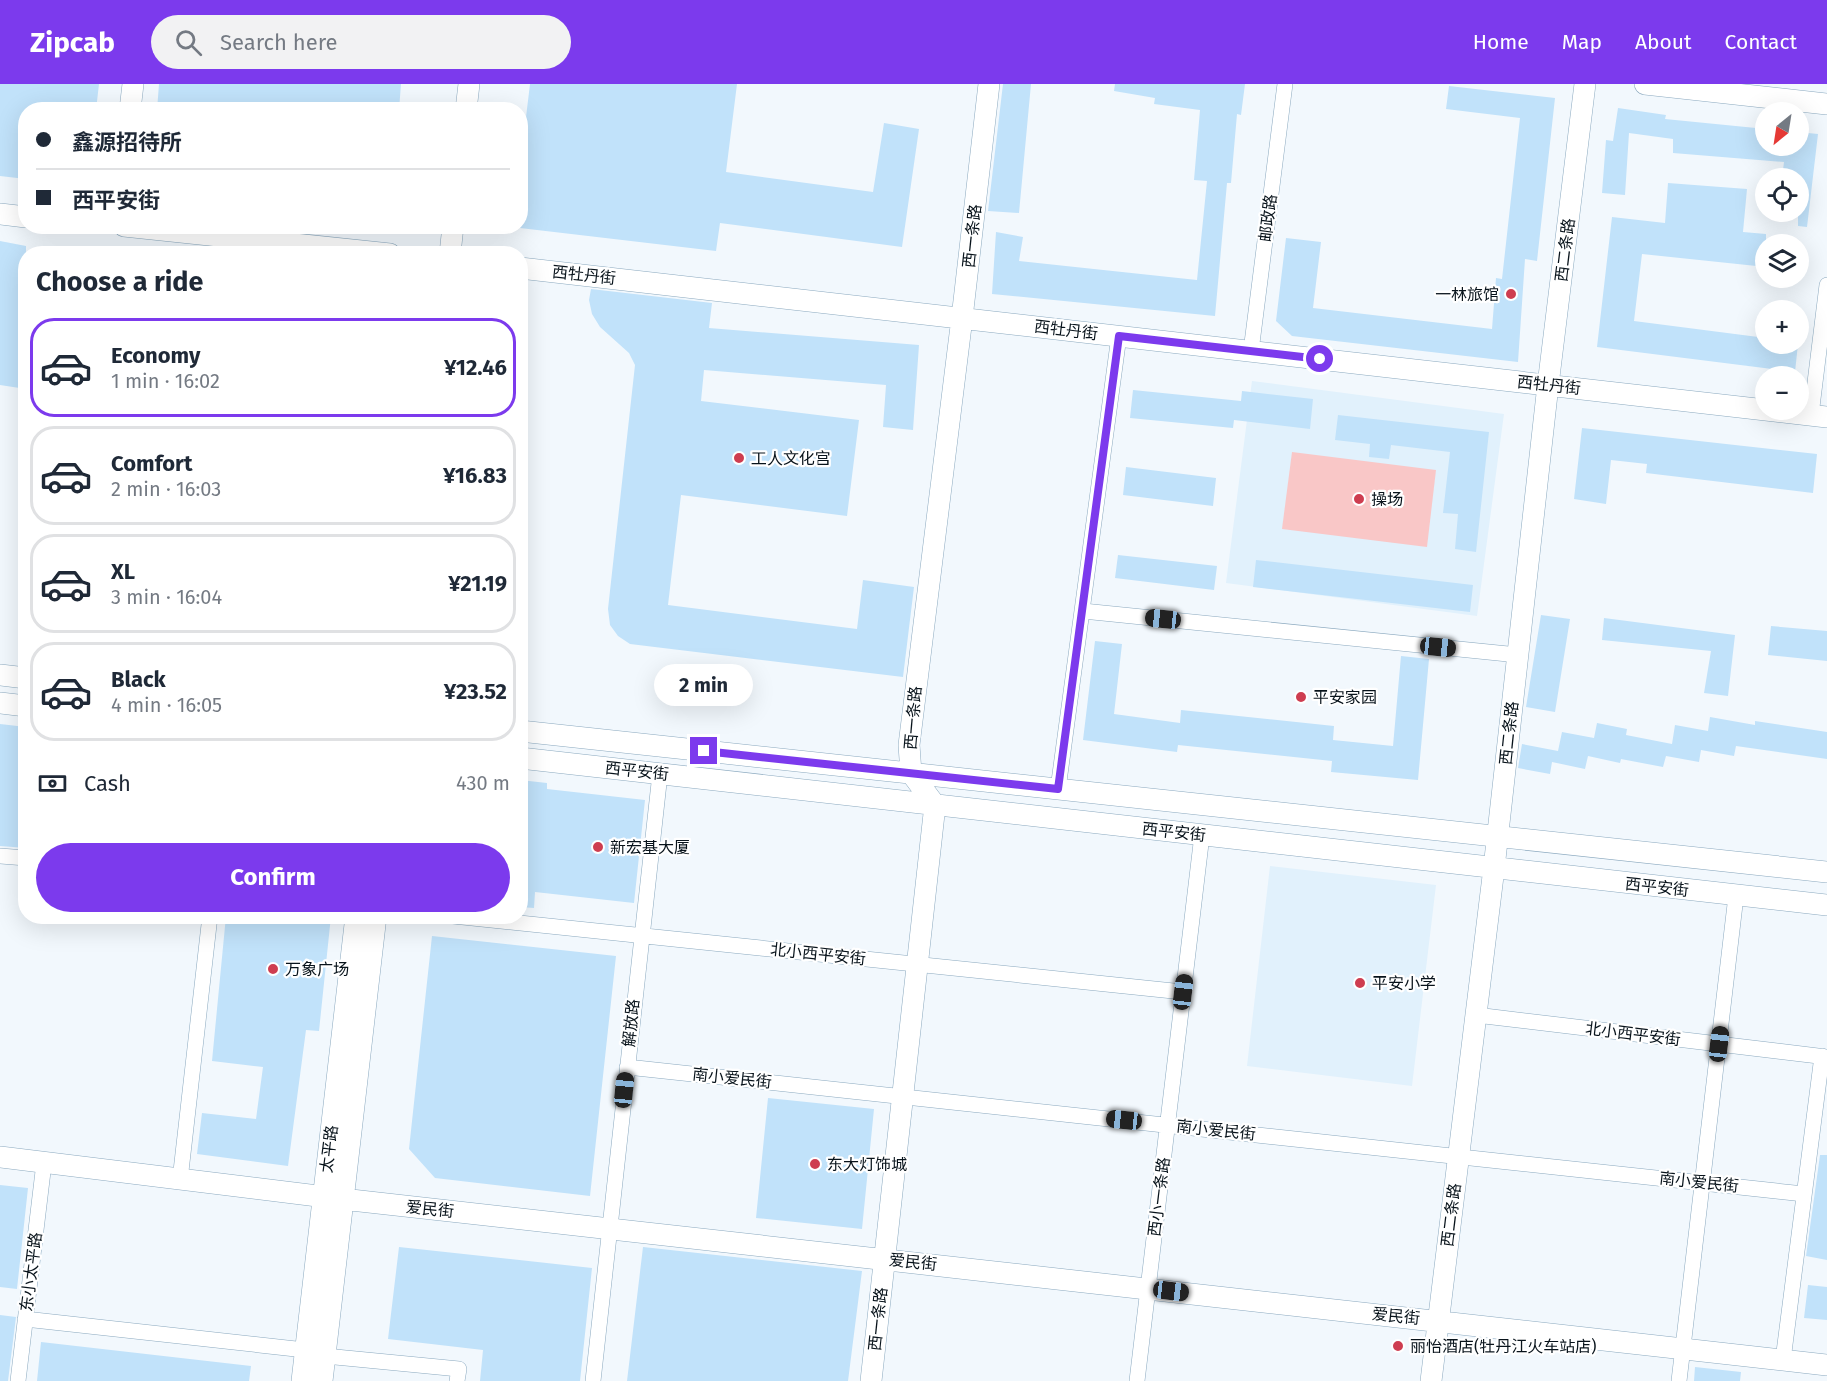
<!DOCTYPE html>
<html lang="en">
<head>
<meta charset="utf-8">
<style>
	body { margin:0; font-family:"Fira Sans","Noto Sans SC",sans-serif; background:#f2f2f3; color:#1f2937; height:100vh; display:flex; flex-direction:column; font-size:22px; white-space:nowrap }
	* { box-sizing:border-box; margin:0 }
	p { font-size:20px; color:#747a83 }
	.icon { flex:none; width:33px; height:33px; fill:none; stroke:currentColor; stroke-width:2; stroke-linecap:round; stroke-linejoin:round }
	.map { position:relative; flex:1; overflow:hidden }
	.drawer { position:absolute; left:18px; top:162px; width:510px; height:678px; display:flex; flex-direction:column; background:#fff; border-radius:24px; box-shadow:0 6px 24px #0002 }
	.drawer>* { flex:none }
	.hud { position:absolute; left:18px; top:18px; width:510px; height:132px; border-radius:24px; box-shadow:0 6px 24px #0002; display:grid; align-content:center; height:132px; padding:0 18px; background:#fff }
	.needle { width:39px; rotate:210deg }
	.tools { position:absolute; left:1755px; top:18px; display:grid; gap:12px }
	.tools a { display:grid; place-items:center; width:54px; height:54px; border-radius:50%; background:#fff; box-shadow:0 6px 24px #0002; font-size:30px }
	.end { position:absolute; width:27px; height:27px; margin:-14px; border:8px solid #7c3aed; background:#fff; box-shadow:0 0 0 3px #fff }
	.from { border-radius:50% }
	.bubble { position:absolute; height:42px; border-radius:21px; background:#fff; box-shadow:0 6px 24px #0002; font-size:20px; font-weight:700; line-height:42px; text-align:center }
	.car { position:absolute; width:18px; height:36px; margin:-18px -9px; border-radius:8px; box-shadow:0 0 4px 2px #0007; background:linear-gradient(#222 24%,#8ab4d8 0 40%,#222 0 76%,#8ab4d8 0 86%,#222 0) }
	.hud b { display:flex; align-items:center; gap:21px; height:57px; font-size:22px }
	.hud b+b { border-top:2px solid #e0e1e3 }
	.hud i { width:15px; height:15px; background:#1f2937 }
	ul { padding:0; list-style:none }
	li { display:flex; align-items:center; gap:18px; height:99px; margin:0 12px 9px; padding:0 6px; border:3px solid #e0e1e3; border-radius:24px }
	li div { flex:1 }
	li b { display:block; font-size:22px }
	li em { font-style:normal; font-weight:700 }
	li.current { border-color:#7c3aed }
	li>.icon { width:54px; height:54px; stroke-width:1.5 }
	h2 { padding:0 18px; font-size:27px; line-height:72px }
	.pay { display:flex; align-items:center; gap:15px; height:66px; padding:0 18px; font-size:22px }
	.pay p { margin-inline-start:auto }
	.primary-button { display:flex; gap:12px; margin-top:auto; padding:12px 18px }
	.primary-button a { flex:1; height:69px; border-radius:36px; background:#7c3aed; color:#fff; font-size:24px; font-weight:700; line-height:69px; text-align:center }
	header { display:flex; align-items:center; gap:36px; box-sizing:border-box; height:84px; padding:0 30px; background:#7c3aed; color:#fff }
	header strong { font-size:28px }
	nav { display:flex; gap:33px; margin-inline-start:auto; font-size:21px }
	.search { width:420px; height:54px; background:#f2f2f3; display:flex; align-items:center; gap:15px; box-sizing:border-box; padding:0 21px; border-radius:33px; color:#747a83; font-size:22px }
	.map>svg:first-child { display:block }
	.built { fill:#e1f1fc }
	.green { fill:#f9c7c7 }
	.building { fill:#c1e2fa }
	.lines { fill:none; stroke-linecap:round; stroke-linejoin:round }
	.street-casing { stroke:#8ba9bf; stroke-width:16 }
	.secondary-casing { stroke:#8ba9bf; stroke-width:22 }
	.street { stroke:#fff; stroke-width:15 }
	.secondary { stroke:#fff; stroke-width:21 }
	.route { stroke:#7c3aed; stroke-width:8 }
	.poi-dot { fill:#ce3d50; stroke:#fff; stroke-width:2 }
	.labels { text-anchor:middle; dominant-baseline:central; stroke-width:4.5; stroke-linejoin:round; paint-order:stroke }
	.street-label { font-size:16px; fill:#08131b; stroke:#fff }
	.poi-label { font-size:16px; fill:#08131b; stroke:#fff; text-anchor:start }
</style>
</head>
<body>
<header>
<strong>Zipcab</strong>
<div class="search"><svg class="icon" aria-label="search" viewBox="0 0 24 24"><circle cx="10" cy="10" r="6"/><path d="M15 15l6 6"/></svg>Search here</div>
<nav><a>Home</a><a>Map</a><a>About</a><a>Contact</a></nav>
</header>
<div class="map">
<svg width="1827" height="1297" viewBox="0 0 1827 1297">
	<rect width="100%" height="100%" fill="#f2f8fd"/>
	<path class="built" d="M1252 297 1504 330 1477 532 1226 499Z
		M1270 782 1436 801 1412 1002 1247 982Z"/>
	<path class="green" d="M1292 368 1436 386 1427 463 1282 445Z"/>
	<path class="building" d="M0 0H99L96 26H26V95L0 92Z
		M159 0H401L399 26H157Z
		M530 0H737L726 88 873 108 884 39 919 45 902 163 720 139 716 167 520 144V83Z
		M1003 0H1031L1019 129 988 127Z
		M1115 0H1245L1241 31 1237 30 1231 99H1227L1215 232 992 210 996 148 1023 153 1019 177 1197 196 1207 97 1194 96 1200 26 1154 20 1155 14 1114 7Z
		M1449 2 1555 14 1537 177 1525 175 1518 278 1292 252 1276 237 1286 154 1321 158 1313 224 1492 245 1496 194 1502 195 1520 34 1446 25Z
		M1618 24 1666 31 1665 35 1766 45V62H1798V48L1818 50 1807 143 1798 142V94H1782L1784 78 1673 69V55L1629 49 1625 111 1602 109 1606 56 1613 57Z
		M1668 99 1747 105 1743 148 1766 150V183L1642 170 1634 237 1766 254V260H1798L1795 288 1597 263 1612 133 1665 139Z
		M0 157 26 162V305L0 301Z
		M591 205 712 219 709 244 919 261 913 346 883 343 886 301 704 286 701 317 859 336 847 432 681 411 668 521 857 545 863 496 914 503 903 593 630 560 618 552 610 541 608 525 635 281 629 269 600 243 592 230 589 216Z
		M1133 306 1241 317 1242 307 1313 315 1310 345 1234 336 1233 344 1130 334Z
		M1338 331 1489 348 1476 468 1455 465 1458 430 1443 429 1450 368 1391 361 1389 375 1369 373 1370 360 1335 356Z
		M1582 344 1817 370 1813 409 1646 389 1647 380 1611 376 1606 420 1574 415Z
		M1126 383 1216 394 1213 422 1123 411Z
		M1118 471 1217 482 1214 506 1115 494Z
		M1256 476 1473 501 1470 528 1253 503Z
		M1541 531 1570 535 1555 628 1526 623Z
		M1604 534 1735 551 1728 612 1704 609 1711 567 1602 556Z
		M1771 542 1827 547V577L1768 571Z
		M1095 557 1122 560 1114 630 1180 639 1181 626 1334 642 1333 656 1393 662 1401 572 1429 575 1418 696 1331 688 1332 677 1178 661 1177 668 1083 656Z
		M1710 633 1755 641V637L1827 648V675L1736 662 1734 672 1701 666 1699 678 1666 672 1663 683 1621 675 1620 679 1588 672 1585 685 1552 678 1550 690 1518 684 1522 660 1558 667 1562 648 1594 654 1597 639 1627 645 1626 651 1672 660 1675 641 1708 647Z
		M0 640 26 643V764L0 762Z
		M520 696 547 699V705L645 716 634 819 535 808 534 824 520 823Z
		M226 832H331L319 947 306 946 288 1082 197 1070 202 1029 256 1035 263 983 212 977Z
		M432 852 616 872 590 1112 435 1094 409 1065Z
		M768 1014 874 1025 862 1145 756 1134Z
		M1820 1071H1827V1176L1806 1172Z
		M0 1101 28 1104 17 1205 0 1203Z
		M399 1163 592 1184 580 1297H480L483 1266 388 1255Z
		M643 1163 862 1187 848 1297H627Z
		M1808 1201 1827 1203V1236L1804 1234Z
		M0 1231 16 1233 8 1297H0Z
		M41 1258 251 1282 249 1297H37Z
		M1695 1283 1741 1288 1740 1297H1694Z"/>
	<g class="lines">
		<g class="street-casing">
			<path id="street" d="M1251 267 1285 0
				M1811 331 1827 201
				M1083 527 1518 571
				M1058 705 1119 252
				M0 772 26 774
				M453 832 1183 908
				M1476 931 1827 973
				M627 983 1804 1110
				M180 1096 210 832
				M25 1235 305 1266
				M325 1272 459 1285 457 1297
				M1783 1276 1822 972
				M18 1297 44 1079
				M593 1297 660 690
				M1137 1297 1202 751
				M1679 1297 1736 812"/>
		</g>
		<g class="secondary-casing">
			<path id="secondary" d="M1645 0 1827 20
				M130 26 133 0
				M466 26 469 0
				M0 130 26 133
				M124 142 390 170
				M450 170 453 142
				M520 184 1827 333
				M0 591 26 594
				M0 619 26 622
				M520 647 1827 788
				M520 674 1827 821
				M0 1073 342 1115 1827 1281
				M302 1297 356 832
				M322 1297 376 832
				M871 1297 935 721 911 689 909 661 962 234 989 0
				M1431 1297 1494 784 1548 301 1585 0"/>
		</g>
		<use href="#street" class="street"/>
		<use href="#secondary" class="secondary"/>
	</g>
	<g class="lines">
		<path class="route" d="M704 667 1058 705 1119 252 1320 275"/>
	</g>
	<g class="poi-dot">
		<circle cx="1511" cy="210" r="6"/>
		<circle cx="739" cy="374" r="6"/>
		<circle cx="1359" cy="415" r="6"/>
		<circle cx="1301" cy="613" r="6"/>
		<circle cx="598" cy="763" r="6"/>
		<circle cx="273" cy="885" r="6"/>
		<circle cx="1360" cy="899" r="6"/>
		<circle cx="815" cy="1080" r="6"/>
		<circle cx="1398" cy="1262" r="6"/>
	</g>
	<g class="labels">
		<g class="street-label">
			<text transform="translate(1268 134) rotate(-83)">邮政路</text>
			<text transform="translate(972 152) rotate(-84)">西一条路</text>
			<text transform="translate(1565 166) rotate(-83)">西二条路</text>
			<text transform="translate(584 191) rotate(6)">西牡丹街</text>
			<text transform="translate(1066 246) rotate(7)">西牡丹街</text>
			<text transform="translate(1549 301) rotate(6)">西牡丹街</text>
			<text transform="translate(913 634) rotate(-85)">西一条路</text>
			<text transform="translate(1509 649) rotate(-84)">西二条路</text>
			<text transform="translate(637 687) rotate(6)">西平安街</text>
			<text transform="translate(1174 748) rotate(6)">西平安街</text>
			<text transform="translate(1657 803) rotate(6)">西平安街</text>
			<text transform="translate(818 870) rotate(6)">北小西平安街</text>
			<text transform="translate(631 939) rotate(-84)">解放路</text>
			<text transform="translate(1633 950) rotate(7)">北小西平安街</text>
			<text transform="translate(732 994) rotate(6)">南小爱民街</text>
			<text transform="translate(1216 1046) rotate(6)">南小爱民街</text>
			<text transform="translate(329 1065) rotate(-83)">太平路</text>
			<text transform="translate(1699 1098) rotate(6)">南小爱民街</text>
			<text transform="translate(1159 1113) rotate(-83)">西小一条路</text>
			<text transform="translate(430 1125) rotate(6)">爱民街</text>
			<text transform="translate(1451 1131) rotate(-83)">西二条路</text>
			<text transform="translate(913 1178) rotate(6)">爱民街</text>
			<text transform="translate(31 1188) rotate(-83)">东小太平路</text>
			<text transform="translate(1396 1232) rotate(6)">爱民街</text>
			<text transform="translate(878 1235) rotate(-84)">西一条路</text>
		</g>
		<g class="poi-label">
			<text x="1499" y="210" text-anchor="end">一林旅馆</text>
			<text x="751" y="374">工人文化宫</text>
			<text x="1371" y="415">操场</text>
			<text x="1313" y="613">平安家园</text>
			<text x="610" y="763">新宏基大厦</text>
			<text x="285" y="885">万象广场</text>
			<text x="1372" y="899">平安小学</text>
			<text x="827" y="1080">东大灯饰城</text>
			<text x="1410" y="1262">丽怡酒店(牡丹江火车站店)</text>
		</g>
	</g>
</svg>
<div class="tools">
<a><svg class="needle" viewBox="-14 -14 28 28"><path d="M0-13l5 13h-10z" fill="#e53935"/><path d="M0 13l5-13h-10z" fill="#747a83"/></svg></a>
<a><svg class="icon" aria-label="locate" viewBox="0 0 24 24"><circle cx="12" cy="12" r="6"/><path d="M12 2v4M12 18v4M2 12h4M18 12h4"/></svg></a>
<a><svg class="icon" aria-label="layers" viewBox="0 0 24 24"><path d="M12 4l9 5-9 5-9-5zM3 14l9 5 9-5"/></svg></a>
<a>+</a>
<a>−</a>
</div>
<i class="end from" style="left:1320px;top:275px"></i>
<i class="end" style="left:704px;top:667px"></i>
<div class="bubble" style="left:654px;top:580px;width:99px">2 min</div>
<i class="car" style="left:1163px;top:535px;rotate:276deg"></i>
<i class="car" style="left:1438px;top:563px;rotate:96deg"></i>
<i class="car" style="left:1183px;top:908px;rotate:7deg"></i>
<i class="car" style="left:1719px;top:960px;rotate:7deg"></i>
<i class="car" style="left:624px;top:1006px;rotate:6deg"></i>
<i class="car" style="left:1124px;top:1036px;rotate:276deg"></i>
<i class="car" style="left:1171px;top:1207px;rotate:97deg"></i>
<div class="hud">
<b><i class="from"></i>鑫源招待所</b>
<b><i></i>西平安街</b>
</div>
<section class="drawer">
<h2>Choose a ride</h2>
<ul>
<li class="current"><svg class="icon" aria-label="car" viewBox="0 0 24 24"><path d="M5 17H2v-5l4-1 3-4h7l3 4 3 1v5h-3M9 17h6M6 11h13"/><circle cx="7" cy="17" r="2"/><circle cx="17" cy="17" r="2"/></svg><div><b>Economy</b><p>1 min · 16:02</p></div><em>¥12.46</em></li>
<li><svg class="icon" aria-label="car" viewBox="0 0 24 24"><path d="M5 17H2v-5l4-1 3-4h7l3 4 3 1v5h-3M9 17h6M6 11h13"/><circle cx="7" cy="17" r="2"/><circle cx="17" cy="17" r="2"/></svg><div><b>Comfort</b><p>2 min · 16:03</p></div><em>¥16.83</em></li>
<li><svg class="icon" aria-label="car" viewBox="0 0 24 24"><path d="M5 17H2v-5l4-1 3-4h7l3 4 3 1v5h-3M9 17h6M6 11h13"/><circle cx="7" cy="17" r="2"/><circle cx="17" cy="17" r="2"/></svg><div><b>XL</b><p>3 min · 16:04</p></div><em>¥21.19</em></li>
<li><svg class="icon" aria-label="car" viewBox="0 0 24 24"><path d="M5 17H2v-5l4-1 3-4h7l3 4 3 1v5h-3M9 17h6M6 11h13"/><circle cx="7" cy="17" r="2"/><circle cx="17" cy="17" r="2"/></svg><div><b>Black</b><p>4 min · 16:05</p></div><em>¥23.52</em></li>
</ul>
<div class="pay"><svg class="icon" aria-label="cash" viewBox="0 0 24 24"><path d="M3 7h18v10H3z"/><circle cx="12" cy="12" r="2"/></svg>Cash<p>430 m</p></div>
<div class="primary-button"><a>Confirm</a></div>
</section>
</div>
</body>
</html>
